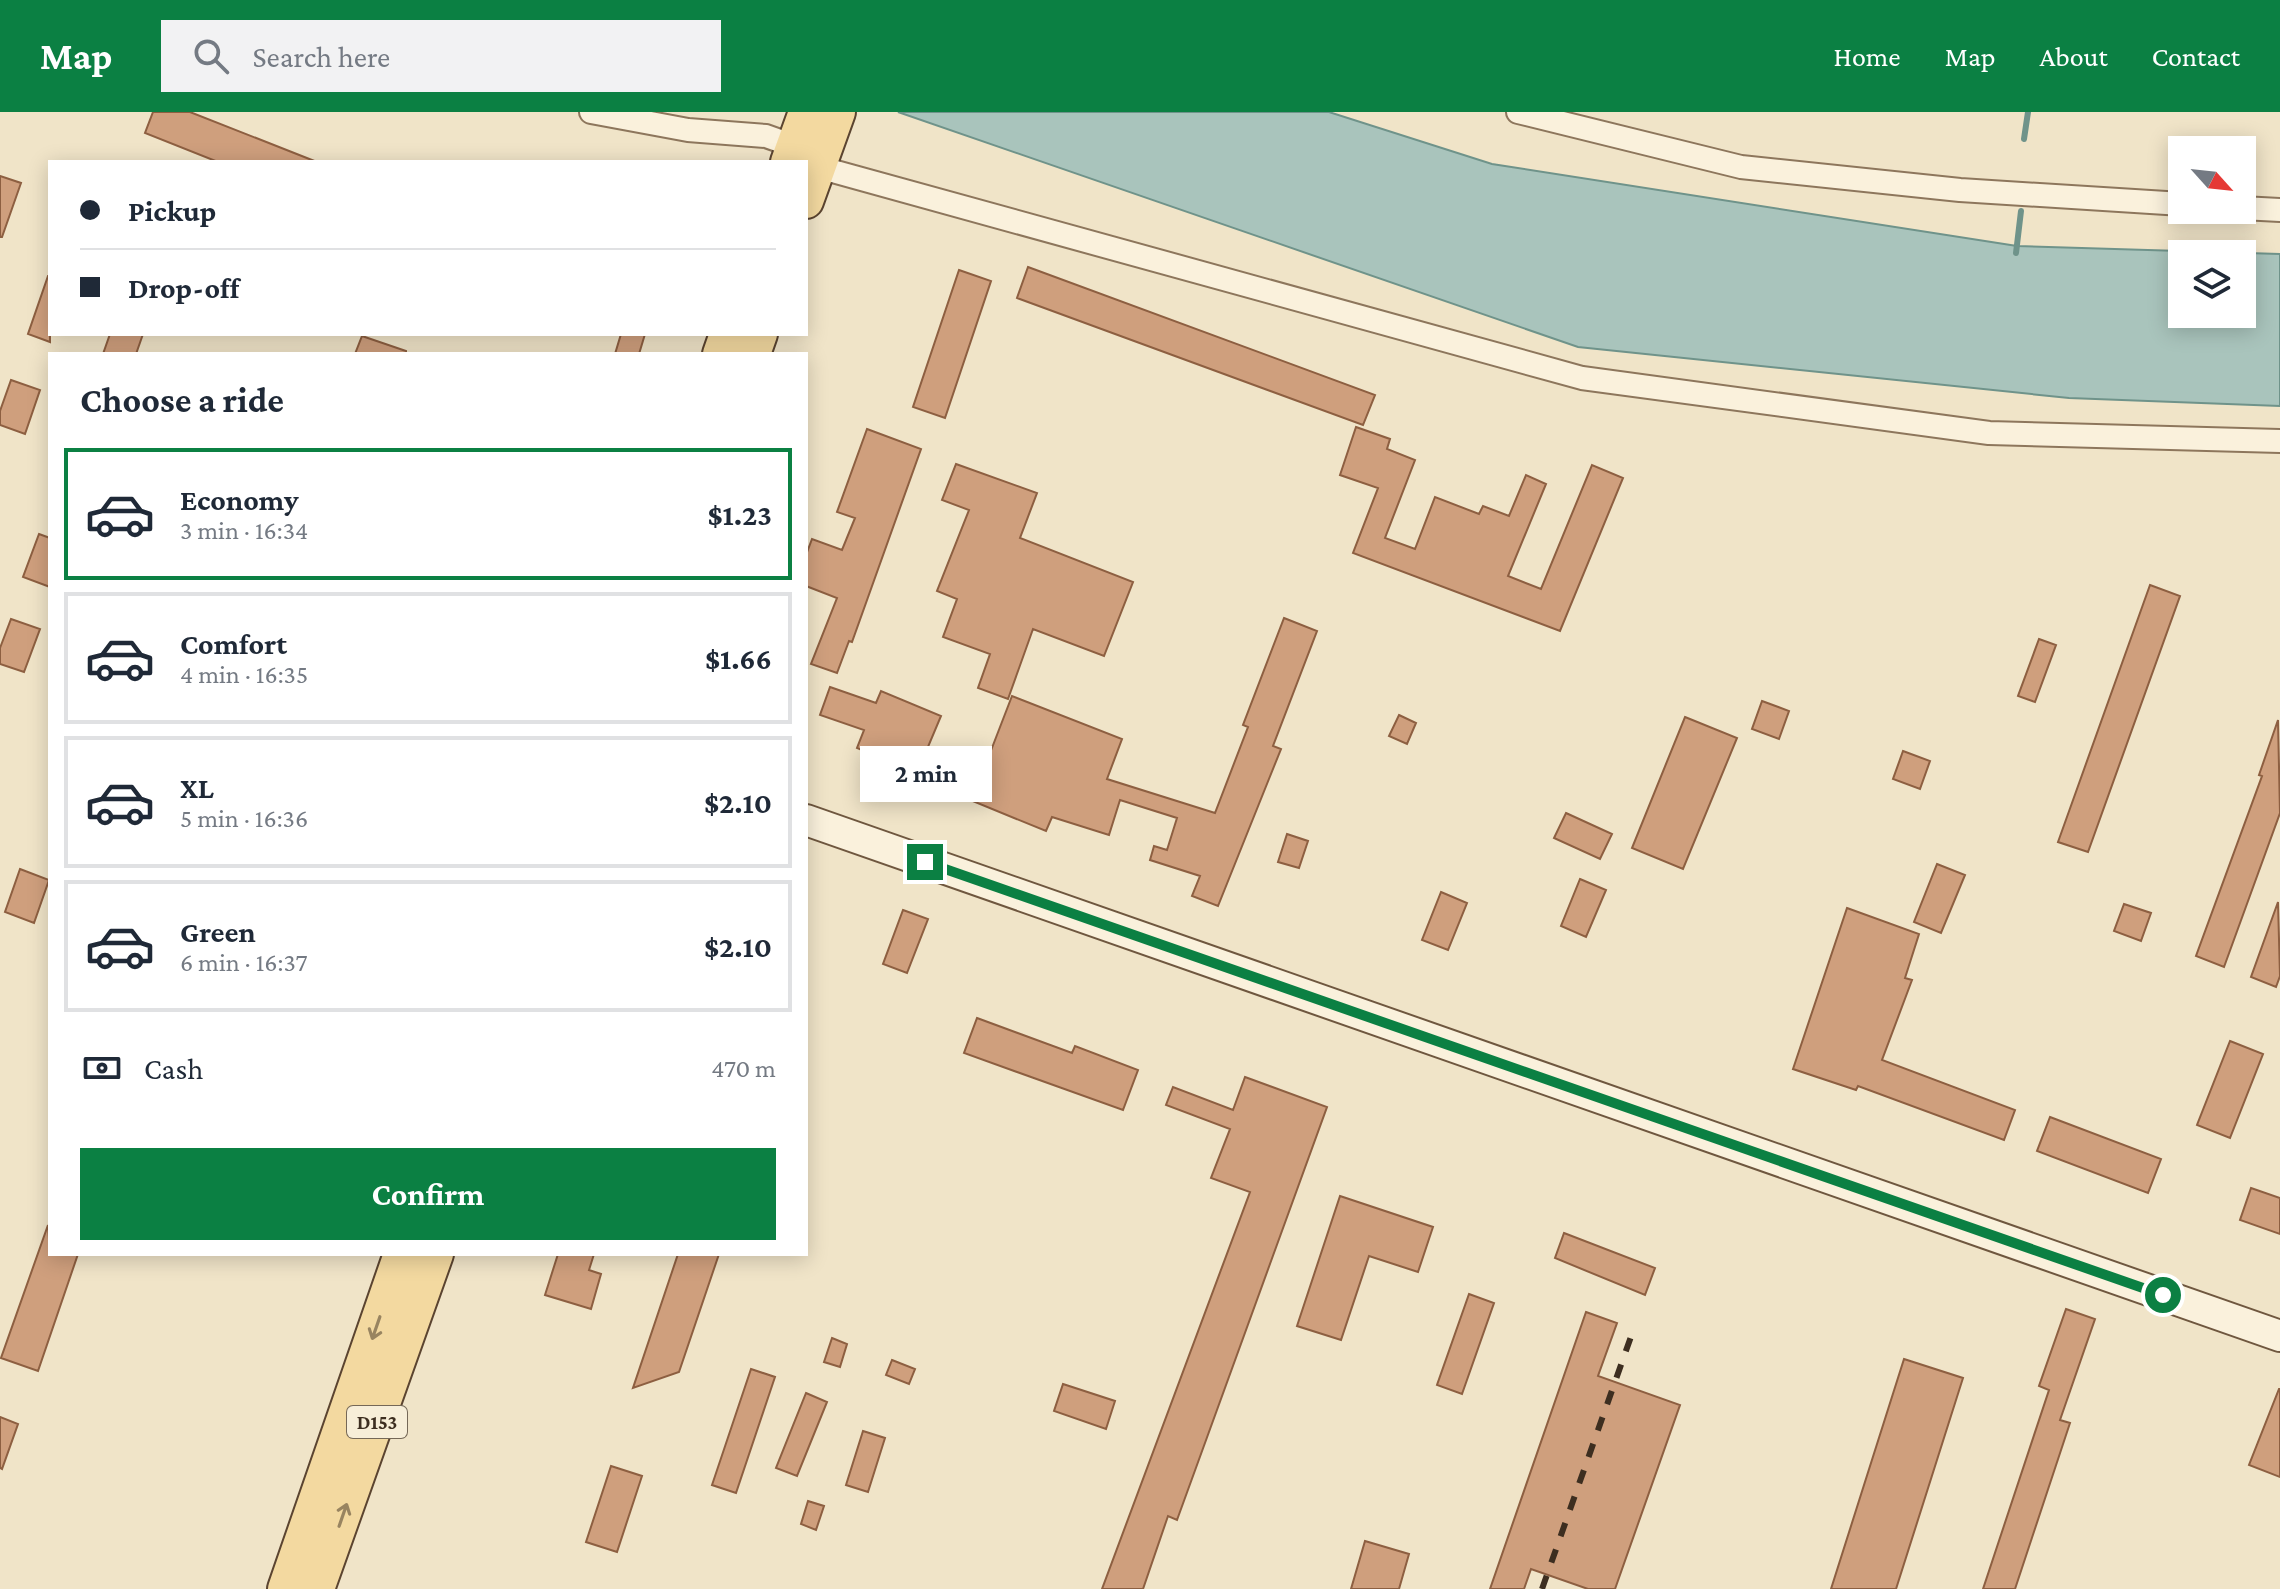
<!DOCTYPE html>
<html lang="en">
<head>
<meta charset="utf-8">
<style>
	body { margin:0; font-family:"Crimson Pro",serif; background:#f2f2f3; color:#1f2937; height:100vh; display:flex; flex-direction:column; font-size:30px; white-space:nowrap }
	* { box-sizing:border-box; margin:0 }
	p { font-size:26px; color:#747a83 }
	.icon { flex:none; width:44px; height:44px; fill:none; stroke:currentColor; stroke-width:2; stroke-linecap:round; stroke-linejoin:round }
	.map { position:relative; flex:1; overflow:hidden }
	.details { position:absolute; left:48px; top:240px; width:760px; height:904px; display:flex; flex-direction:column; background:#fff; border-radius:0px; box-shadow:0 4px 20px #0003 }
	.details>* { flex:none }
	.hud { position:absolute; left:48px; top:48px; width:760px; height:176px; border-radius:0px; box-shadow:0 4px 20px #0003; display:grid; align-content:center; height:176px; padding:0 32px; background:#fff }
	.needle { width:52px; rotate:117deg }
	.controls { position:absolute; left:2168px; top:24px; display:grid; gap:16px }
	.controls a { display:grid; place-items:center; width:88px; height:88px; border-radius:0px; background:#fff; box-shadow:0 4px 20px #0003; font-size:40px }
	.end { position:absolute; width:36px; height:36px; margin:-18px; border:10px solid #0b8043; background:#fff; box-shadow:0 0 0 4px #fff }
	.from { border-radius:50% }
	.bubble { position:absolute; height:56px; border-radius:0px; background:#fff; box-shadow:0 4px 20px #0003; font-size:26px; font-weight:700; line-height:56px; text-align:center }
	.hud b { display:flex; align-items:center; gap:28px; height:76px; font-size:30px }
	.hud b+b { border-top:2px solid #e0e1e3 }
	.hud i { width:20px; height:20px; background:#1f2937 }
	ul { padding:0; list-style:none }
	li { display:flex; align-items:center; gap:24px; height:132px; margin:0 16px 12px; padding:0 16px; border:4px solid #e0e1e3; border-radius:0px }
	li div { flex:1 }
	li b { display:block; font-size:30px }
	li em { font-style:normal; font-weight:700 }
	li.selected { border-color:#0b8043 }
	li>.icon { width:72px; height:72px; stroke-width:1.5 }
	h2 { padding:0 32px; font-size:36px; line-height:96px }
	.pay { display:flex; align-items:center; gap:20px; height:88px; padding:0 32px; font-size:30px }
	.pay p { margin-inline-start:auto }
	.button { display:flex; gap:16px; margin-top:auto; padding:16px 32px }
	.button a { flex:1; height:92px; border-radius:0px; background:#0b8043; color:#fff; font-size:32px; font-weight:700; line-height:92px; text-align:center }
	header { display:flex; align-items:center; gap:48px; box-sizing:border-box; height:112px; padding:0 40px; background:#0b8043; color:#fff }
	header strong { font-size:38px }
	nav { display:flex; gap:44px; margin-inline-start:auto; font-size:28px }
	.search { width:560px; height:72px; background:#f2f2f3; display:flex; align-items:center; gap:20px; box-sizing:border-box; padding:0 28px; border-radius:0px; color:#747a83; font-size:30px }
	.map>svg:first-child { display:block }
	.water { fill:#a9c4bc; stroke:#6f938a; stroke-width:2; fill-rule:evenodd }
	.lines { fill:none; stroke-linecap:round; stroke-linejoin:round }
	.stream { stroke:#6f938a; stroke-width:6 }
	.building { fill:#cf9f7d; stroke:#8d5f41; stroke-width:2 }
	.street-casing { stroke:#8d765c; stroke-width:26 }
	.secondary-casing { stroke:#6f573f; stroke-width:34 }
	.primary-casing { stroke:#5b4430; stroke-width:38 }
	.street { stroke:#faf1dc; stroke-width:22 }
	.secondary { stroke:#faf1dc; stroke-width:30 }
	.primary { stroke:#f3d9a0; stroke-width:34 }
	.rail { stroke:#3d2e20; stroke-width:6; stroke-dasharray:14 14; stroke-linecap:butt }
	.oneway { stroke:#988460 }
	.route { stroke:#0b8043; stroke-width:10 }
	.labels { text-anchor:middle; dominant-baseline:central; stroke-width:6; stroke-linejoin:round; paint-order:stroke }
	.shield { fill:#f7eed8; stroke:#756857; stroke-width:2 }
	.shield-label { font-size:20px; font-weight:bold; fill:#3d2e20 }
</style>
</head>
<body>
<header>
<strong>Map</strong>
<div class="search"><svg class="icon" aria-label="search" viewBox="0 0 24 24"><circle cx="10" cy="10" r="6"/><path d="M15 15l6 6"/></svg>Search here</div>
<nav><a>Home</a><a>Map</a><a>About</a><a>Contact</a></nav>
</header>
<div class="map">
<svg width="2280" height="1477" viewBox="0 0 2280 1477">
	<rect width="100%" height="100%" fill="#f0e4c8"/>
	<path class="water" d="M898 0H1329L1492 52 2017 134 2280 142V294L2069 286 1578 235ZM2182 142H2242V202H2182Z"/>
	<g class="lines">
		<path class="stream" d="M2024 27 2028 0
			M2016 141 2021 99"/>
	</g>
	<path class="building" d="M153 0H190L317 50H218L145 21Z
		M0 64 21 71 2 125H0Z
		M1028 155 1375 283 1363 313 1017 186Z
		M959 158 991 169 945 306 913 295Z
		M48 164H50V230L28 222Z
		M110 222H143L136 242H103Z
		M621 222H645L639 242H615Z
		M362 224 406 239V242H355Z
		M11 268 40 278 25 322 0 313V299Z
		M1356 315 1390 327 1387 337 1415 348 1385 426 1415 437 1435 385 1479 402 1483 394 1509 404 1526 363 1546 372 1508 464 1541 477 1592 353 1623 366 1560 519 1353 441 1378 376 1340 363Z
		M867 317 921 337 852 530 849 529 837 561 811 552 837 486 806 474V443L812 427 842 438 855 406 837 400Z
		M956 352 1037 381 1020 426 1133 470 1104 544 1033 517 1008 587 978 576 990 542 943 525 957 487 937 479 969 398 942 388Z
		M39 422 50 426V475L23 465Z
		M2150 473 2180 484 2088 740 2058 730Z
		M1284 506 1317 519 1273 634 1281 637 1218 794 1192 784 1200 764 1150 748 1154 734 1167 738 1177 706 1120 688 1109 723 1052 705 1046 719 958 683 978 636 990 641 1012 584 1122 627 1107 667 1215 701 1248 615 1243 613Z
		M11 507 40 517 24 560 0 552V536Z
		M2039 527 2056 533 2035 590 2018 584Z
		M830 575 876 591 881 579 941 604 917 661 857 636 864 618 820 603Z
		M1762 589 1789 599 1779 627 1752 617Z
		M1399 603 1416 611 1407 632 1389 624Z
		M1685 605 1737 626 1683 757 1632 736Z
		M2278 608 2280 701 2224 855 2196 844 2262 664 2259 663Z
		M1903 639 1930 649 1920 677 1893 667Z
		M1566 701 1612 722 1600 747 1554 726Z
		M1287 722 1308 729 1299 756 1278 750Z
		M1937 752 1965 763 1941 821 1914 810Z
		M20 757 49 768 34 811 5 800Z
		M1580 767 1606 778 1586 825 1561 814Z
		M1441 780 1467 791 1448 838 1422 828Z
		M2278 790 2280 864 2276 875 2251 865Z
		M2124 792 2151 801 2141 829 2114 819Z
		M1847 796 1919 822 1905 866 1912 868 1882 948 2015 998 2004 1028 1858 974 1856 978 1793 957Z
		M903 798 928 807 907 861 883 852Z
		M977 906 1072 941 1075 934 1138 958 1123 998 964 941Z
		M2230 929 2263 942 2230 1026 2197 1013Z
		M1245 965 1327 995 1177 1408 1168 1404 1143 1477H1102L1250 1080 1211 1066 1230 1017 1166 993 1173 975 1233 998Z
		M2050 1005 2161 1047 2148 1081 2037 1039Z
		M2251 1076 2280 1086V1122L2240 1108Z
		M1340 1084 1433 1115 1418 1160 1369 1144 1341 1228 1297 1214Z
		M48 1113 50 1142H78L38 1259 1 1246Z
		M1564 1121 1655 1156 1645 1183 1555 1146Z
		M558 1142H594L589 1158 601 1162 591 1197 545 1183Z
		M678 1142H719L679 1260 633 1276Z
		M1469 1182 1494 1191 1462 1282 1437 1273Z
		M2066 1197 2095 1207 2060 1308 2070 1311 2015 1477H1983L2049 1278 2039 1274Z
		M1586 1200 1617 1211 1598 1264 1680 1293 1615 1477H1588L1531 1457 1524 1477H1490Z
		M832 1226 847 1232 840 1255 824 1250Z
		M1904 1247 1963 1266 1896 1477H1831Z
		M892 1248 915 1257 909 1272 886 1263Z
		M751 1257 775 1265 736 1381 712 1373Z
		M1063 1272 1115 1289 1106 1317 1054 1299Z
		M2279 1277H2280V1365L2249 1353Z
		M806 1281 827 1290 797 1364 776 1356Z
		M0 1305 18 1312 2 1357 0 1356Z
		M863 1319 885 1326 868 1380 846 1373Z
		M611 1354 642 1364 617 1440 586 1430Z
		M808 1389 824 1394 816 1418 801 1412Z
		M1365 1429 1409 1442 1399 1477H1351Z"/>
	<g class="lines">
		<g class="street-casing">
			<path id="street" d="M591 0 688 18 766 24 794 34
				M1518 0 1741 55 1960 78 2182 92
				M818 55 1582 266 1989 321 2280 329
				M2242 96 2280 98"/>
		</g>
		<g class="secondary-casing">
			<path id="secondary" d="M806 708 2280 1224"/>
		</g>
		<g class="primary-casing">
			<path id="primary" d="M788 50 806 0
				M806 89 838 0
				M720 242 727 222
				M753 242 760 222
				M285 1477 401 1142
				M317 1477 436 1142"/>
		</g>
		<use href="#street" class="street"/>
		<use href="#secondary" class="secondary"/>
		<use href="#primary" class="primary"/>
		<path class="rail" d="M1542 1477 1634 1216"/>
	</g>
	<defs><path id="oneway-shaft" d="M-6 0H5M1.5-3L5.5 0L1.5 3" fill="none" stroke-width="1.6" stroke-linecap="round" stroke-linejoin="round" transform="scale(2)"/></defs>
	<g class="oneway">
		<use href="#oneway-shaft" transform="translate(376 1216) rotate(109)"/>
		<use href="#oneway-shaft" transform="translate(343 1403) rotate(-71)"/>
	</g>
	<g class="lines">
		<path class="route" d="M925 750 2163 1183"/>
	</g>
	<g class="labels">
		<rect class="shield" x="347" y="1294" width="60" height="32" rx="6"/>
		<g class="shield-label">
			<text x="377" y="1310">D153</text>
		</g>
	</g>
</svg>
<div class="controls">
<a><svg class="needle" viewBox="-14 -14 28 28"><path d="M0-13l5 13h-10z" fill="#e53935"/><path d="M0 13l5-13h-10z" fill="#747a83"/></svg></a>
<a><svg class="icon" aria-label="layers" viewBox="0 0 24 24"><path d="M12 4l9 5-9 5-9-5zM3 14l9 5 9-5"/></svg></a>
</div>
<i class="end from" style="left:2163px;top:1183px"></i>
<i class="end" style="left:925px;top:750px"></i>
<div class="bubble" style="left:860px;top:634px;width:132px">2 min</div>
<div class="hud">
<b><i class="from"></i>Pickup</b>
<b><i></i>Drop-off</b>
</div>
<section class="details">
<h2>Choose a ride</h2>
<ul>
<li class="selected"><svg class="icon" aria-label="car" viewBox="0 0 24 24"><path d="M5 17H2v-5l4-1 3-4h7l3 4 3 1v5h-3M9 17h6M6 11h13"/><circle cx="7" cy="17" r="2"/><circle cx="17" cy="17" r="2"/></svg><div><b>Economy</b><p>3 min · 16:34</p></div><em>$1.23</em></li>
<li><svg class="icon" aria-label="car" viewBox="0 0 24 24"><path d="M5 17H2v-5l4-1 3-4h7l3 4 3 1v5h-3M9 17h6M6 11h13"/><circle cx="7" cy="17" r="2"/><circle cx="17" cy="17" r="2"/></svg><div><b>Comfort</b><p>4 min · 16:35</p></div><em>$1.66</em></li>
<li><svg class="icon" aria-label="car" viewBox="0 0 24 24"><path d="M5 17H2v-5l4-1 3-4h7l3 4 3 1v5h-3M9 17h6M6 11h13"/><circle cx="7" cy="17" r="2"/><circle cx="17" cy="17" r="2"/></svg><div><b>XL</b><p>5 min · 16:36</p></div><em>$2.10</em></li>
<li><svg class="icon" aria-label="car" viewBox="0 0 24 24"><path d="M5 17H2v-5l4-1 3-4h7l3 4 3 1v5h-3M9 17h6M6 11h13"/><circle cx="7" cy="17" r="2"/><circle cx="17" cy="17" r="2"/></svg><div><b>Green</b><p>6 min · 16:37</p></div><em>$2.10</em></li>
</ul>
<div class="pay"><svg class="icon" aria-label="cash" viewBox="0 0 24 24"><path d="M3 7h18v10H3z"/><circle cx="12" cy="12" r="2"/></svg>Cash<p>470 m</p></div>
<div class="button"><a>Confirm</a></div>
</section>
</div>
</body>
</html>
